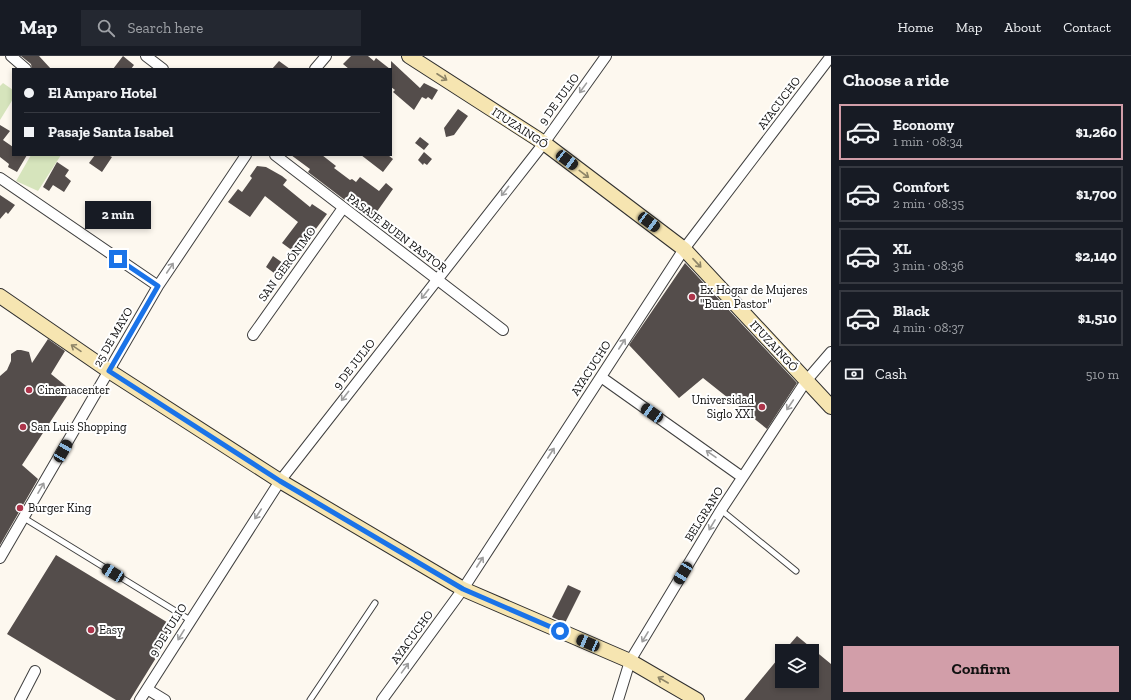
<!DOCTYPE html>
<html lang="en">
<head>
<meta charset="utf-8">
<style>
	body { margin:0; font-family:"Zilla Slab",serif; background:#242831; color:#f1f3f6; height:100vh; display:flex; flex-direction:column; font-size:15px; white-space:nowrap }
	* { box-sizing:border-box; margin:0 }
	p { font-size:13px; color:#9ea1a6 }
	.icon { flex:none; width:22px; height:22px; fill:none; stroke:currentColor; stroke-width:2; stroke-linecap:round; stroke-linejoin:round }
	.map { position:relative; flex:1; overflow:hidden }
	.side { display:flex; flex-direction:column; background:#171b24; width:300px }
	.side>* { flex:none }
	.top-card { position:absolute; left:12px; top:12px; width:380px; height:88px; border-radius:0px; box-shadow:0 2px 6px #0003; display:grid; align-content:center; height:88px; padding:0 12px; background:#171b24 }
	.fabs { position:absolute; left:775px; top:588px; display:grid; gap:8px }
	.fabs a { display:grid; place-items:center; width:44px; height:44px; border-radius:0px; background:#171b24; box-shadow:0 2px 6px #0003; font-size:20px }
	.end { position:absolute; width:18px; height:18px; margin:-9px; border:5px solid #1a73e8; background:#fff; box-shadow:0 0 0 2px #fff }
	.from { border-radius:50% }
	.bubble { position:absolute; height:28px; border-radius:0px; background:#171b24; box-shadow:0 2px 6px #0003; font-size:13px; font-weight:700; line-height:28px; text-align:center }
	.car { position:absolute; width:12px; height:24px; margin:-12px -6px; border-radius:5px; box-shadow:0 0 3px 1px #0007; background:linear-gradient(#222 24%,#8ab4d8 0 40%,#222 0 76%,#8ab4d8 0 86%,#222 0) }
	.top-card b { display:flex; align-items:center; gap:14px; height:38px; font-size:15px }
	.top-card b+b { border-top:1px solid #363941 }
	.top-card i { width:10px; height:10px; background:#f1f3f6 }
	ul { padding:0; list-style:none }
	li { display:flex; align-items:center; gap:12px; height:56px; margin:0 8px 6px; padding:0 4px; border:2px solid #363941; border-radius:0px }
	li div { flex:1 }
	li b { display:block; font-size:15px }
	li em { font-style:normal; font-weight:700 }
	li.on { border-color:#d29ea9 }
	li>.icon { width:36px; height:36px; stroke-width:1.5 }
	h2 { padding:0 12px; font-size:18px; line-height:48px }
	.pay { display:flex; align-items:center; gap:10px; height:44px; padding:0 12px; font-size:15px }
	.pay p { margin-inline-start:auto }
	.action { display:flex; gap:8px; margin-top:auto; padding:8px 12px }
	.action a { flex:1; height:46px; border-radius:0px; background:#d29ea9; color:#111; font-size:16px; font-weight:700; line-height:46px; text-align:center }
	header { display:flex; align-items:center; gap:24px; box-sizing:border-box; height:56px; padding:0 20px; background:#171b24; border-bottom:1px solid #363941 }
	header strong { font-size:19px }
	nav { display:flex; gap:22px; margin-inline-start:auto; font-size:14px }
	.search { width:280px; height:36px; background:#242831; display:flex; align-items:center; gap:10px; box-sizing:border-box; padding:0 14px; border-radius:0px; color:#9ea1a6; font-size:15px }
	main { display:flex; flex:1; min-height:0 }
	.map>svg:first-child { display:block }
	.green { fill:#d6e4bc }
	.building { fill:#544d4b }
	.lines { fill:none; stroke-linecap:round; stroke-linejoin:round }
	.lane-casing { stroke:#404040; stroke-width:7 }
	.street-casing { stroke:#404040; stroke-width:12 }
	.secondary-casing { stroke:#2f2f2f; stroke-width:16 }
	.lane { stroke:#fff; stroke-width:5 }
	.street { stroke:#fff; stroke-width:10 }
	.secondary { stroke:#f6e5b1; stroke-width:14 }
	.oneway { stroke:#8d8467 }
	.oneway2 { stroke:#9e9e9e }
	.route { stroke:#1a73e8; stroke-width:5 }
	.poi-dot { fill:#ad354b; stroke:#fff; stroke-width:1.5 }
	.labels { text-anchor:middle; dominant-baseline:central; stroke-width:4; stroke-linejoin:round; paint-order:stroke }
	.street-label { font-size:12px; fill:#0d0d0d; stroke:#fff }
	.poi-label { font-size:12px; fill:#0d0d0d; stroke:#fff; text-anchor:start }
</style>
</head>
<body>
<header>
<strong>Map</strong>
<div class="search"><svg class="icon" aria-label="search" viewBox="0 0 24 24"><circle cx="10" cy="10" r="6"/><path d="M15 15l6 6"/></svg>Search here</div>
<nav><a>Home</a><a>Map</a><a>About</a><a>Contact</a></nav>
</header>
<main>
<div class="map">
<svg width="831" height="644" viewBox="0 0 831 644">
	<rect width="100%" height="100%" fill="#fdf8ef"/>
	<path class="green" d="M3 27 13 34V43L0 64V30Z
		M31 99H61L38 135 16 125Z"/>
	<path class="building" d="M21 0H39L51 13H32L31 8Z
		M123 0 134 9 131 13H113Z
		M351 0H368L374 5 376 2 390 13H349L343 8Z
		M279 5 290 13H272Z
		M391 5 420 32 424 27 438 34 432 44 428 41 426 43 422 41 414 54 393 36 395 34 391 31Z
		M458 53 468 60 454 79 446 81 444 72Z
		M0 69 10 75 3 84 13 91V99H27L17 116 8 111 9 108 0 101Z
		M420 81 429 88 424 94 415 87Z
		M424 96 432 103 427 109 424 107 423 109 418 104Z
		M95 99H108L112 101 102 116 89 107Z
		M291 99H322L336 110 334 112 350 124 352 123 356 126 360 121 379 135 386 127 393 133 371 164 308 116 310 113Z
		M361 99H388L393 103 383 116Z
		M57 106 69 114 65 120 71 125 64 136 53 129 49 135 43 131Z
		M257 110 266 111 282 120 287 124 283 129 310 151 312 148 327 158 297 198 282 187 298 166 265 140 250 161 228 146 238 133 242 136 252 122 250 120Z
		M0 139 15 149 8 158 6 156 0 163Z
		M273 200 290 212 282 223 266 211Z
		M685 207 797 327 767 373 703 322 679 342 629 289Z
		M48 283 65 295 51 318 71 334 22 409 38 423 0 489V320L7 314 11 305V298L17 294H21L29 296 32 307Z
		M56 499 175 571 130 644H116L7 578Z
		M568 529 581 535 565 567 552 561Z
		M797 580 831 608V644H744L782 598V625H812V595H784Z"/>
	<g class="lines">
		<g class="lane-casing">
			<path id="lane" d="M721 454 796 515
				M24 462 190 564
				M310 644 375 547"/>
		</g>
		<g class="street-casing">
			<path id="street" d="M11 0 26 13
				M146 0 163 13
				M315 13 326 0
				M275 99 503 274
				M0 122 158 230
				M253 279 343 152
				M601 321 742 421
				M0 502 158 230 246 99
				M147 633 165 644
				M20 644 35 615
				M140 644 280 425 544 87 606 0
				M382 644 463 533 684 193 831 0
				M618 644 630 605 721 454 806 325 831 296"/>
		</g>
		<g class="secondary-casing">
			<path id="secondary" d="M409 0 544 87 684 193 831 351
				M0 240 109 315 280 425 463 533 630 605 697 644"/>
		</g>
		<use href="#lane" class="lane"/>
		<use href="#street" class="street"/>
		<use href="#secondary" class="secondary"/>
	</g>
	<defs><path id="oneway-shaft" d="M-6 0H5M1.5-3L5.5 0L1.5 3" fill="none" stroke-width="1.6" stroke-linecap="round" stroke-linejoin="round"/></defs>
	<g class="oneway">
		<use href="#oneway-shaft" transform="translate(442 21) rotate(33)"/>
		<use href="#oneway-shaft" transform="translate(584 118) rotate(37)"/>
		<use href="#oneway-shaft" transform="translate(697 207) rotate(47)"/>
		<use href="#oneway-shaft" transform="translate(76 292) rotate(-146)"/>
		<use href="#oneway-shaft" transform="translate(663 624) rotate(-150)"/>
	</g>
	<g class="oneway2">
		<use href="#oneway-shaft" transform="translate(583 32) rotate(126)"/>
		<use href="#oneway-shaft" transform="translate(505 135) rotate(128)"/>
		<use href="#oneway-shaft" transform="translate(170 212) rotate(-56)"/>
		<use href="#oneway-shaft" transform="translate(425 238) rotate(128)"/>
		<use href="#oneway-shaft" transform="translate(622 288) rotate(-57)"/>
		<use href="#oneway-shaft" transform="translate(345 340) rotate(128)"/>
		<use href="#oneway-shaft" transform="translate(790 349) rotate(124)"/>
		<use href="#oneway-shaft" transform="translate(551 397) rotate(-57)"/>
		<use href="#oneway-shaft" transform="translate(711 398) rotate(-145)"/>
		<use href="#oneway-shaft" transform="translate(41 432) rotate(-60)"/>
		<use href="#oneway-shaft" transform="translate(258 458) rotate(123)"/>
		<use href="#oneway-shaft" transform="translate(712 469) rotate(121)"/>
		<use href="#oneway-shaft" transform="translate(480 506) rotate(-57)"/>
		<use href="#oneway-shaft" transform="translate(181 579) rotate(122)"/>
		<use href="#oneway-shaft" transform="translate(645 581) rotate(121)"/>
		<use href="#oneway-shaft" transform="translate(405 612) rotate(-54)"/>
	</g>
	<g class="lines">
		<path class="route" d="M118 203 158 230 109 315 280 425 463 533 560 575"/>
	</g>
	<g class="poi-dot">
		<circle cx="692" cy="241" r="4"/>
		<circle cx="29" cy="334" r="4"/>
		<circle cx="762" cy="351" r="4"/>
		<circle cx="23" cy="371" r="4"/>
		<circle cx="20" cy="452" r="4"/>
		<circle cx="91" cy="574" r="4"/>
	</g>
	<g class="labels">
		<g class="street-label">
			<text transform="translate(559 43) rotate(-54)">9 DE JULIO</text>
			<text transform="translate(779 47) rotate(-53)">AYACUCHO</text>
			<text transform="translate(520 72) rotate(33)">ITUZAINGÓ</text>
			<text transform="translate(397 177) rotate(37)">PASAJE BUEN PASTOR</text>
			<text transform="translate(287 208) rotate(-54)">SAN GERÓNIMO</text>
			<text transform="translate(113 281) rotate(-60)">25 DE MAYO</text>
			<text transform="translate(774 290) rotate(47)">ITUZAINGÓ</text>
			<text transform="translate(354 308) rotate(-52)">9 DE JULIO</text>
			<text transform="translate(591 312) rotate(-57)">AYACUCHO</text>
			<text transform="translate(704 458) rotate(-58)">BELGRANO</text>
			<text transform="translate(168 574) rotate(-58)">9 DE JULIO</text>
			<text transform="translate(412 581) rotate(-54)">AYACUCHO</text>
		</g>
		<g class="poi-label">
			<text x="700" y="234">Ex Hogar de Mujeres<tspan x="700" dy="14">"Buen Pastor"</tspan></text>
			<text x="37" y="334">Cinemacenter</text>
			<text x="754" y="344" text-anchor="end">Universidad<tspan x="754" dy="14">Siglo XXI</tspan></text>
			<text x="31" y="371">San Luis Shopping</text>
			<text x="28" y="452">Burger King</text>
			<text x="99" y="574">Easy</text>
		</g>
	</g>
</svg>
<div class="fabs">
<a><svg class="icon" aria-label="layers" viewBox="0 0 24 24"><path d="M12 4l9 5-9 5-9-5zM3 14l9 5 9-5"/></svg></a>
</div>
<i class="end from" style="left:560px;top:575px"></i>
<i class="end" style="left:118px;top:203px"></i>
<div class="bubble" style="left:85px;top:145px;width:66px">2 min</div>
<i class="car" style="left:567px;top:104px;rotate:127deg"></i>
<i class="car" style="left:649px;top:166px;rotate:127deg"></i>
<i class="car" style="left:652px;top:357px;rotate:305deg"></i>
<i class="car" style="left:63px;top:395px;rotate:30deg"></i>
<i class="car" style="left:113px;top:517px;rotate:301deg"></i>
<i class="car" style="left:683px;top:517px;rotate:211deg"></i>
<i class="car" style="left:588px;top:587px;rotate:293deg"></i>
<div class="top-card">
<b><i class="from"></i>El Amparo Hotel</b>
<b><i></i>Pasaje Santa Isabel</b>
</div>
</div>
<section class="side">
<h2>Choose a ride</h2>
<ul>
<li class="on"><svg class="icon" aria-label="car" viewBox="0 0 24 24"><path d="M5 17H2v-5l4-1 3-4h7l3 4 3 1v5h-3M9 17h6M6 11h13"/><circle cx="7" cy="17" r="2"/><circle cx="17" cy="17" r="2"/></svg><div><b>Economy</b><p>1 min · 08:34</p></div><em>$1,260</em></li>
<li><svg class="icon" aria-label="car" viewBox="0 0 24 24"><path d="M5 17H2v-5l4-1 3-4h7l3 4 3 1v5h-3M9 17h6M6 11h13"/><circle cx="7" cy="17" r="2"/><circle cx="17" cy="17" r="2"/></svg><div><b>Comfort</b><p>2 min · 08:35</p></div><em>$1,700</em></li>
<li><svg class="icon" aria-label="car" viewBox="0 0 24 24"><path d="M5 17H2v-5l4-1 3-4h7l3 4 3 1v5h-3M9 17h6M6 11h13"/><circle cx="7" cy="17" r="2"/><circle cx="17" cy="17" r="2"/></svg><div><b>XL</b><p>3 min · 08:36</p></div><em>$2,140</em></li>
<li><svg class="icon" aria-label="car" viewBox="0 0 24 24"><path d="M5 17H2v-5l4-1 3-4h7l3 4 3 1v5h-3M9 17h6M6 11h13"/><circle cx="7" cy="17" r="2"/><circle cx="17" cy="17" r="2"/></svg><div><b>Black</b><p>4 min · 08:37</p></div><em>$1,510</em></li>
</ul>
<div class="pay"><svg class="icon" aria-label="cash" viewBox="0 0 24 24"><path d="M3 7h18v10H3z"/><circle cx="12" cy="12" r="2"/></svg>Cash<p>510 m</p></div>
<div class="action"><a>Confirm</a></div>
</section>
</main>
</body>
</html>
